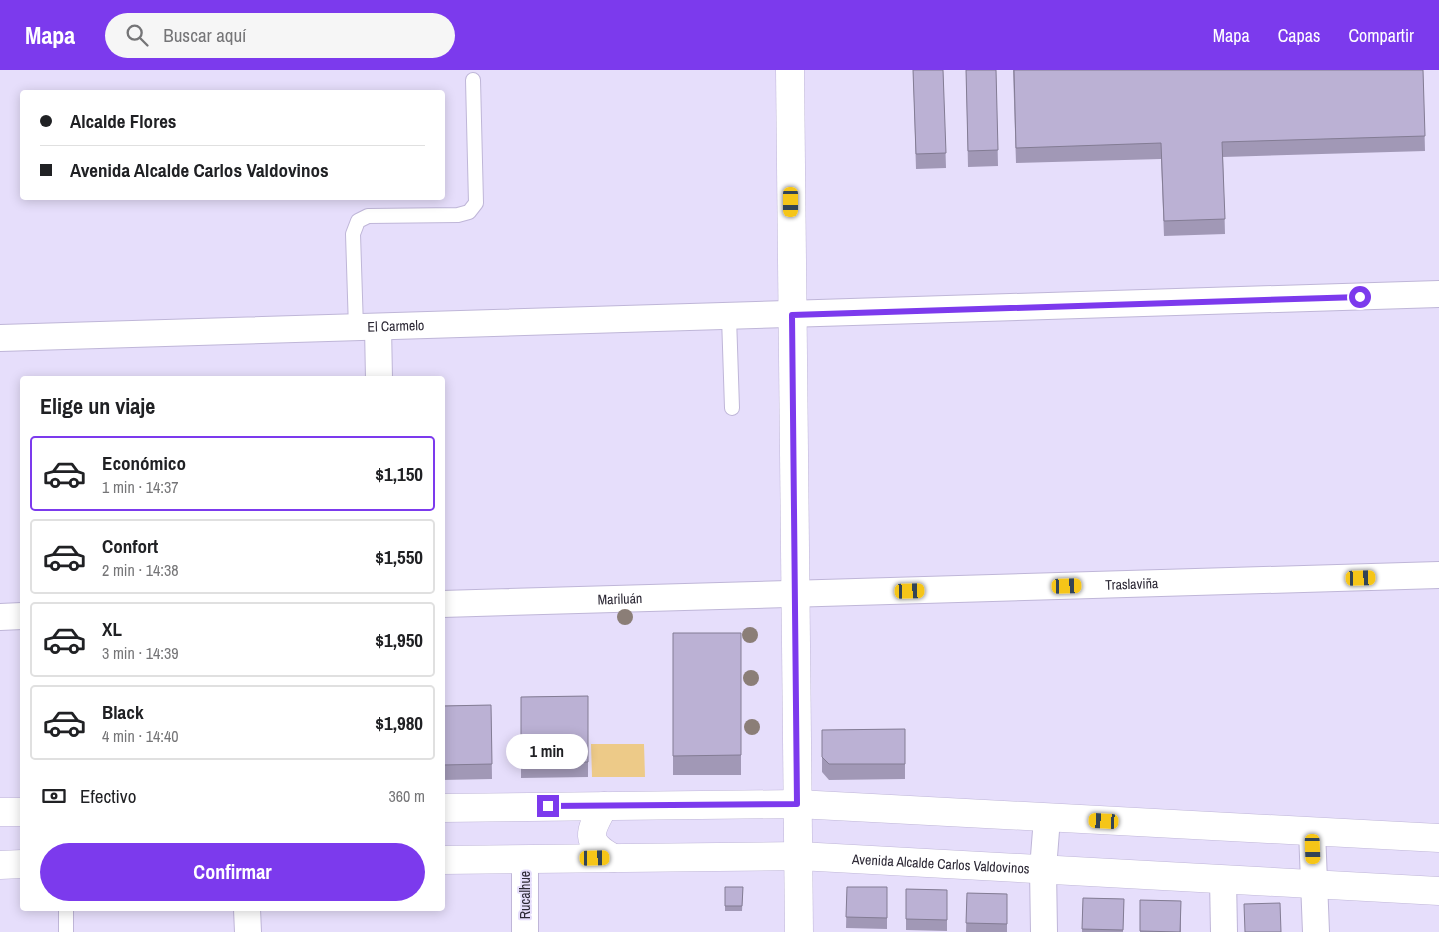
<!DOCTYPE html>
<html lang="es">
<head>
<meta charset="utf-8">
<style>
	body { margin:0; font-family:"Archivo Narrow",sans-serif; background:#f6f6f6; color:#202124; height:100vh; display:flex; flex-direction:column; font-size:19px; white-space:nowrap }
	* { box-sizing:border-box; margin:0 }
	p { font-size:16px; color:#757577 }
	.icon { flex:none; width:28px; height:28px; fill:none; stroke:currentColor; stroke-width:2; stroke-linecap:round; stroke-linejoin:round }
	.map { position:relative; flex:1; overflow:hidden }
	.drawer { position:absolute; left:20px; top:306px; width:425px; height:535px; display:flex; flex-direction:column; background:#fff; border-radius:5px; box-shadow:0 2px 12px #0003 }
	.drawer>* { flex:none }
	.top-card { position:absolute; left:20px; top:20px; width:425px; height:110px; border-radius:5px; box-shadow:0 2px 12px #0003; display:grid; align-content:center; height:110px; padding:0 20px; background:#fff }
	.end { position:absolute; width:22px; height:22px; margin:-11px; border:6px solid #7c3aed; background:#fff; box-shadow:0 0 0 2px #fff }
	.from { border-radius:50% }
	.bubble { position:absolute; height:35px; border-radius:18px; background:#fff; box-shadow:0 2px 12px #0003; font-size:16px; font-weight:700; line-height:35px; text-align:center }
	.car { position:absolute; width:15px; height:30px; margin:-15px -8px; border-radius:6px; box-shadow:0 0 4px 1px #0007; background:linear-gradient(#f5c518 24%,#345 0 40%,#f5c518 0 76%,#345 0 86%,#f5c518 0) }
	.top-card b { display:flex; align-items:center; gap:18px; height:48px; font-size:19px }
	.top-card b+b { border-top:1px solid #e0e0e0 }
	.top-card i { width:12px; height:12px; background:#202124 }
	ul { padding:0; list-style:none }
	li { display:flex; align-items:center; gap:15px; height:75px; margin:0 10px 8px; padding:0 10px; border:2px solid #e0e0e0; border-radius:5px }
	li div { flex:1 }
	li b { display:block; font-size:19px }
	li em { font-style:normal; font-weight:700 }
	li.current { border-color:#7c3aed }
	li>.icon { width:45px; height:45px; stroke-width:1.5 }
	h2 { padding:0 20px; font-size:22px; line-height:60px }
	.pay { display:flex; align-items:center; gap:12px; height:55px; padding:0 20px; font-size:19px }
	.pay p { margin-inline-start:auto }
	.primary-button { display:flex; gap:10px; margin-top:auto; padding:10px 20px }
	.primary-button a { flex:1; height:58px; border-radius:30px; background:#7c3aed; color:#fff; font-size:20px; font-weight:700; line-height:58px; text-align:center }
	header { display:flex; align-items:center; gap:30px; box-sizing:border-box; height:70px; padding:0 25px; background:#7c3aed; color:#fff }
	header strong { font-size:24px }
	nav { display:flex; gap:28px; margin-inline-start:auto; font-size:18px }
	.search { width:350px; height:45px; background:#f6f6f6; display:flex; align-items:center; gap:12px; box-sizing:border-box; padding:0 18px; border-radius:28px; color:#757577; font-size:19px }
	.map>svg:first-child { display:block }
	.green { fill:#edca88 }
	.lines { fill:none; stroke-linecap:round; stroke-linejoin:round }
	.service-casing { stroke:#bfb6d8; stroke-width:16 }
	.minor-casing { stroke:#bfb6d8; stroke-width:28 }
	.secondary-casing { stroke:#bfb6d8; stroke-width:29 }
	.service { stroke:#fff; stroke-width:14 }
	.minor { stroke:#fff; stroke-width:26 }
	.secondary { stroke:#fff; stroke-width:28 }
	.tree { fill:#8b7e77 }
	.wall { fill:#a198b6 }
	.building { fill:#bbb1d4; stroke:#837c94 }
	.route { stroke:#7c3aed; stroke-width:6 }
	.labels { text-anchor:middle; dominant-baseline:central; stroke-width:4; stroke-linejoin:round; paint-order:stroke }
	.street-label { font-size:14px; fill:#2c2835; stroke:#e6defb }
</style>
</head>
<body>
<header>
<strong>Mapa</strong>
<div class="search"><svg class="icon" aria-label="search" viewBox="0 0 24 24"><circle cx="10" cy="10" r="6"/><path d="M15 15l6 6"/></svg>Buscar aquí</div>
<nav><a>Mapa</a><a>Capas</a><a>Compartir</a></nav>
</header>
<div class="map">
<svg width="1439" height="862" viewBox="0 0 1439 862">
	<rect width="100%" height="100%" fill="#e6defb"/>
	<path class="green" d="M591 674H644L645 707H592Z"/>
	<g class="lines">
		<g class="service-casing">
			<path id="service" d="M729 247 732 338
				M356 258 353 164 358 151 368 146 458 145 469 142 476 133 473 10
				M66 839V862"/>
		</g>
		<g class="minor-casing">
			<g id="minor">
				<path d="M378 257 379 309"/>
				<path id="s1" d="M0 268 1439 224"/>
				<path id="s2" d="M442 534 1439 505"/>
				<path d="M0 547 22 546"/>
				<path d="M1312 761 1316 862"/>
				<path d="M1223 809 1224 862"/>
				<path d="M247 839 248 862"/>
				<path d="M525 862V789"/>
				<path d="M1044 862 1043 799 1047 748"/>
			</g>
		</g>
		<g class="secondary-casing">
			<g id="secondary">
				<path d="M790 0 799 862"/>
				<path d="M604 736C589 762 584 772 613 788"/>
				<path d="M442 738 797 734 1439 768"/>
				<path d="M0 742H22"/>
				<path id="s3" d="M442 790 799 786 1439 821"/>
				<path d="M0 795 22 794"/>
			</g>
		</g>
		<use href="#service" class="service"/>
		<use href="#minor" class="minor"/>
		<use href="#secondary" class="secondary"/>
	</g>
	<g class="tree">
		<circle cx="625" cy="547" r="8"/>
		<circle cx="750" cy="565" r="8"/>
		<circle cx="751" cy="608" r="8"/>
		<circle cx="752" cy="657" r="8"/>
	</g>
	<path class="wall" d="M913 0H943L946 98 916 99Z
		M966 0H996L998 96 968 97Z
		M1013 0H1423L1425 81 1223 87 1225 164 1164 166 1161 89 1016 93Z
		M673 563H741V705H673Z
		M588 626V707L521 708V627Z
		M491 635 492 709 442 710V636Z
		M905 659V709L829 710 822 702V660Z
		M725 817H743L742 841H725Z
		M847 817H887V859L846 858Z
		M906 819 947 820V861L906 860Z
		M967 823 1007 824V862H966Z
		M1083 828 1124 829 1123 862H1082Z
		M1140 830 1181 831V862H1140Z"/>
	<path class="building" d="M913 0H943L946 83 916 84Z
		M966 0H996L998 80 968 81Z
		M1014 0H1423L1425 66 1222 72 1225 149 1164 151 1161 73 1016 78Z
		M673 563H741V685L673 686Z
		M588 626V692H521V627Z
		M491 635 492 694 442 695V636Z
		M905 659V694H829L822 687V660Z
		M725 817H743L742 836H725Z
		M847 817H887V848L846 847Z
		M906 819 947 820V850L906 849Z
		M967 823 1007 824V854L966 853Z
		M1083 828 1124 829 1123 860 1082 859Z
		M1140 830 1181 831 1180 862 1140 861Z
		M1280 833 1281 862H1245L1244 834Z"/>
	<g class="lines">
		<path class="route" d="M548 736 797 734 792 245 1360 227"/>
	</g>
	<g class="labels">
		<g class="street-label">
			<text stroke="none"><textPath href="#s1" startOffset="396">El Carmelo</textPath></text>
			<text stroke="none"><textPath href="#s2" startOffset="690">Traslaviña</textPath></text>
			<text stroke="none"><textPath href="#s2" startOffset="178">Mariluán</textPath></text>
			<text stroke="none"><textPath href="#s3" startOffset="499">Avenida Alcalde Carlos Valdovinos</textPath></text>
			<text transform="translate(525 825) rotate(-90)">Rucalhue</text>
		</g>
	</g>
</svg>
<i class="end from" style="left:1360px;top:227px"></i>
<i class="end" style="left:548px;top:736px"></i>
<div class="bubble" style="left:506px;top:664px;width:82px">1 min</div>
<i class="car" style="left:791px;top:132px;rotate:180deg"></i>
<i class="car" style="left:1361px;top:508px;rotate:88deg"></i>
<i class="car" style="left:1067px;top:516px;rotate:88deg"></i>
<i class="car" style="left:910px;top:521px;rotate:88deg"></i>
<i class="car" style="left:1104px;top:751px;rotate:273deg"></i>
<i class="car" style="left:1313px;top:779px;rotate:178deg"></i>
<i class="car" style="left:595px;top:788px;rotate:89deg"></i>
<div class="top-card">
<b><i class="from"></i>Alcalde Flores</b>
<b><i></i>Avenida Alcalde Carlos Valdovinos</b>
</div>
<section class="drawer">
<h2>Elige un viaje</h2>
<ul>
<li class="current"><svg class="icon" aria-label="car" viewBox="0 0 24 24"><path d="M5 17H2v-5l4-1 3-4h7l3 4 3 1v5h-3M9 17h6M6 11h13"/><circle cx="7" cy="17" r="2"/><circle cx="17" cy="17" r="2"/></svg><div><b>Económico</b><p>1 min · 14:37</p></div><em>$1,150</em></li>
<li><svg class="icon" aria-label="car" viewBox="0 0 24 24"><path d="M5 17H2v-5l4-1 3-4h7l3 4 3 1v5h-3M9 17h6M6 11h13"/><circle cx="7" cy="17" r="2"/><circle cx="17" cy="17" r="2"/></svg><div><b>Confort</b><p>2 min · 14:38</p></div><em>$1,550</em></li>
<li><svg class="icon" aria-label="car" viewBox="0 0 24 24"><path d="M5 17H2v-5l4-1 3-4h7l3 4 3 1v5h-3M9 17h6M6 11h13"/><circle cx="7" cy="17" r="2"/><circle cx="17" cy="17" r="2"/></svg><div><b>XL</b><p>3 min · 14:39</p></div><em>$1,950</em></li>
<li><svg class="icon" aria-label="car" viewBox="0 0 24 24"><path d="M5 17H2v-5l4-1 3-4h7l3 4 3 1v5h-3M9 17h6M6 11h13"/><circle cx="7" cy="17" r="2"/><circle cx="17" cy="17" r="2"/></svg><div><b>Black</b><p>4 min · 14:40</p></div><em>$1,980</em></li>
</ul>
<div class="pay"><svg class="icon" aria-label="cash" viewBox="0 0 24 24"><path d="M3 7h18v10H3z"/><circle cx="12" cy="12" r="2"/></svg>Efectivo<p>360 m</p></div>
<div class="primary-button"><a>Confirmar</a></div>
</section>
</div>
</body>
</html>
